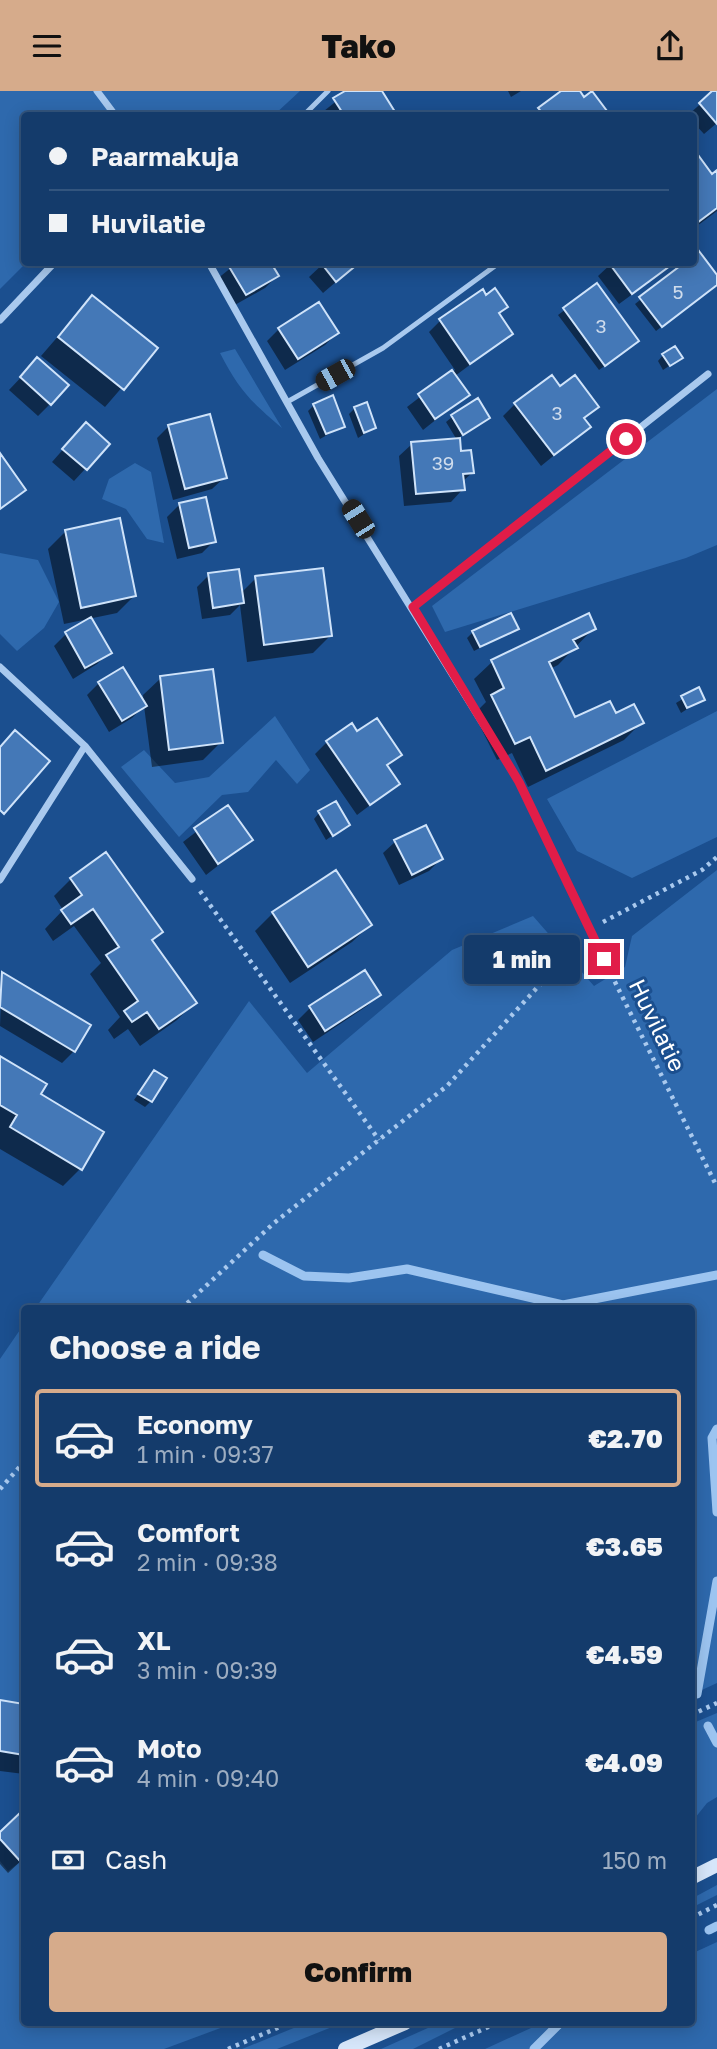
<!DOCTYPE html>
<html lang="en">
<head>
<meta charset="utf-8">
<style>
	body { margin:0; font-family:"Golos Text",sans-serif; background:#214673; color:#f1f3f6; height:100vh; display:flex; flex-direction:column; font-size:26px; white-space:nowrap }
	* { box-sizing:border-box; margin:0 }
	p { font-size:23px; color:#9dadc1 }
	.icon { flex:none; width:38px; height:38px; fill:none; stroke:currentColor; stroke-width:2; stroke-linecap:round; stroke-linejoin:round }
	.map { position:relative; flex:1; overflow:hidden }
	.sheet { position:absolute; left:21px; top:1214px; width:674px; height:721px; display:flex; flex-direction:column; background:#143b6b; border-radius:7px; box-shadow:0 4px 18px #0003,0 0 0 2px #33557e }
	.sheet>* { flex:none }
	.banner { position:absolute; left:21px; top:21px; width:676px; height:154px; border-radius:7px; box-shadow:0 4px 18px #0003,0 0 0 2px #33557e; display:grid; align-content:center; height:154px; padding:0 28px; background:#143b6b }
	.end { position:absolute; width:32px; height:32px; margin:-16px; border:9px solid #e11d48; background:#fff; box-shadow:0 0 0 4px #fff }
	.from { border-radius:50% }
	.bubble { position:absolute; height:49px; border-radius:7px; background:#143b6b; box-shadow:0 4px 18px #0003,0 0 0 2px #33557e; font-size:23px; font-weight:800; line-height:49px; text-align:center }
	.car { position:absolute; width:21px; height:42px; margin:-21px -10px; border-radius:9px; box-shadow:0 0 5px 2px #0007; background:linear-gradient(#222 24%,#8ab4d8 0 40%,#222 0 76%,#8ab4d8 0 86%,#222 0) }
	.banner b { display:flex; align-items:center; gap:24px; height:66px; font-size:26px }
	.banner b+b { border-top:2px solid #33557e }
	.banner i { width:18px; height:18px; background:#f1f3f6 }
	ul { padding:0; list-style:none }
	li { display:flex; align-items:center; gap:21px; height:98px; margin:0 14px 10px; padding:0 14px; border:4px solid transparent; border-radius:7px }
	li div { flex:1 }
	li b { display:block; font-size:26px }
	li em { font-style:normal; font-weight:800 }
	li.active { border-color:#d6ab8b }
	li>.icon { width:63px; height:63px; stroke-width:1.5 }
	h2 { padding:0 28px; font-size:32px; line-height:84px }
	.pay { display:flex; align-items:center; gap:18px; height:77px; padding:0 28px; font-size:26px }
	.pay p { margin-inline-start:auto }
	.primary-button { display:flex; gap:14px; margin-top:auto; padding:14px 28px }
	.primary-button a { flex:1; height:80px; border-radius:7px; background:#d6ab8b; color:#111; font-size:28px; font-weight:800; line-height:80px; text-align:center }
	header { display:flex; justify-content:space-between; align-items:center; height:91px; padding:0 28px; background:#d6ab8b; color:#111; font-size:32px; font-weight:800 }
	.map>svg:first-child { display:block }
	.green { fill:#2e69ad }
	.shadow { fill:#0007 }
	.lines { fill:none; stroke-linecap:round; stroke-linejoin:round }
	.stream { stroke:#9cc4f0; stroke-width:9 }
	.building { fill:#4478b7; stroke:#cfe3fa; stroke-width:2 }
	.path { stroke:#a9c9ee; stroke-width:4.5; stroke-dasharray:3.5 5; stroke-linecap:butt }
	.lane { stroke:#a9c9ee; stroke-width:5 }
	.street { stroke:#a9c9ee; stroke-width:7 }
	.secondary { stroke:#d6e6fa; stroke-width:14 }
	.route { stroke:#e11d48; stroke-width:9 }
	.labels { text-anchor:middle; dominant-baseline:central; stroke-width:6; stroke-linejoin:round; paint-order:stroke }
	.number-label { font-size:19px; fill:#d0dded }
	.street-label { font-size:23px; fill:#fff; stroke:#1b4f8f }
</style>
</head>
<body>
<header><svg class="icon" aria-label="menu" viewBox="0 0 24 24"><path d="M4 6h16M4 12h16M4 18h16"/></svg>Tako<svg class="icon" aria-label="share" viewBox="0 0 24 24"><path d="M12 15V3M7 8l5-5 5 5M5 13v7h14v-7"/></svg></header>
<div class="map">
<svg width="717" height="1958" viewBox="0 0 717 1958">
	<rect width="100%" height="100%" fill="#1b4f8f"/>
	<path class="green" d="M0 0H300L274 24H24L26 172 0 198Z
		M235 258 282 337C251 311 239 299 220 262Z
		M717 298V454L686 467 445 541 432 515Z
		M135 372 151 381 164 452 147 448 126 418 102 408 109 388Z
		M0 462 38 469 59 511 44 537 17 560 0 543Z
		M717 620V746L632 787 577 760 547 708Z
		M275 625 310 679 297 693 276 669 248 701 222 704 179 746 121 676 144 659 175 692 209 686Z
		M717 779V1592L691 1604V1218H35L249 910 307 982 452 859 533 825 594 895 625 876 632 845Z
		M24 1233V1613L0 1609V1268Z
		M717 1622V1706L707 1712 691 1732V1633Z
		M24 1768V1932H234L164 1958H0V1770L8 1780Z
		M717 1794V1804L691 1817V1808Z
		M717 1851V1958H485L542 1932H691V1863Z
		M306 1932H342L277 1958H242Z
		M439 1932H465L413 1958H381Z"/>
	<path class="shadow" d="M349 0H379L395 24H319Z
		M508 0H521L511 6Z
		M564 0H577L584 8 608 24H533Z
		M715 0 717 32 704 43 693 31V24H688Z
		M693 60 711 85 717 81V120L693 138Z
		M693 167 717 187V193L656 240 635 213 687 172H693Z
		M237 172H269L277 185 265 197 233 215 217 188Z
		M324 172H358L323 202 309 186Z
		M612 172H675L619 213 598 185Z
		M597 195 632 255 599 279 558 224Z
		M92 206 156 257 105 316 41 265Z
		M486 206 506 216 498 224 511 243 455 285 467 304 423 339 407 316 455 279 429 241 441 229Z
		M279 238 337 242 325 254 285 279 267 250Z
		M663 264 681 267 663 279 658 270Z
		M26 281 50 313 38 325 9 299Z
		M560 297 597 316 583 329 589 336 541 375 503 325 515 313Z
		M314 314 343 335 320 348 308 320Z
		M355 317 374 337 358 347 349 323Z
		M452 326 488 327 458 347 460 362 472 382 462 391 463 398 451 411 404 415 399 365 412 353 457 349 446 331Z
		M169 335 225 386 212 398 173 409 157 347Z
		M74 346 108 353 74 390 52 371Z
		M205 408 214 450 202 462 177 468 167 426 179 414Z
		M66 440 135 504 117 522 64 533 48 458Z
		M209 484 241 502 256 487 330 545 313 562 247 571 240 514 230 524 202 528 197 496Z
		M90 529 109 561 97 573 73 588 54 555 66 543Z
		M594 537 558 574 550 578 575 628 615 624 641 632 624 649 528 696 512 662 497 669 474 623 486 611 474 588 492 571Z
		M517 538 474 560 467 547 473 541Z
		M161 587 221 651 203 669 152 676 144 615 132 627 109 641 87 604 99 592 144 614 143 604Z
		M699 598 703 608 681 622 676 612Z
		M356 643 399 664 386 677 398 693 357 724 315 663 327 651Z
		M228 716 251 749 206 784 183 751Z
		M319 722 348 734 326 749 314 728Z
		M396 750 441 768 429 780 399 794 383 762Z
		M71 788 160 841 151 850 194 912 177 929 140 955 128 938 114 948 108 939 120 926 90 883 101 872 74 835 53 850 45 838 63 819 54 805Z
		M273 822 370 834 352 851 290 892 255 840Z
		M2 883 74 960 62 972 0 935Z
		M379 903 367 915 313 951 298 929 310 917Z
		M0 967 39 1004 81 1077 63 1095 0 1058Z
		M154 981 151 1010 145 1016 134 1009Z
		M0 1611 24 1615V1683L0 1680Z
		M24 1721V1767L8 1782 0 1773V1744Z"/>
	<g class="lines">
		<path class="stream" d="M263 1164 304 1185 349 1187 407 1178 563 1214 717 1184
			M717 1338 712 1347 717 1421
			M697 1603 717 1490
			M708 1635 717 1652
			M709 1839 717 1835
			M534 1958 560 1932"/>
	</g>
	<path class="building" d="M345 0H382L397 24H344L333 7Z
		M561 0H580L584 6 592 0 610 24H544L538 17Z
		M712 0H717V33L699 12Z
		M693 57 712 83 717 79V117L693 135Z
		M699 160 717 184V194L662 236 639 206 684 172H693V165Z
		M233 172H271L279 185 246 204 228 174Z
		M321 172H359L336 191Z
		M609 172H674L632 203Z
		M597 192 639 250 605 275 563 217Z
		M495 197 508 216 499 222 513 243 470 273 439 228 483 198 486 204Z
		M92 204 158 257 124 299 58 246Z
		M319 211 339 242 298 268 278 237Z
		M675 255 683 267 670 275 662 263Z
		M37 266 69 294 51 314 20 286Z
		M452 279 470 304 435 328 418 303Z
		M552 284 560 295 575 284 599 316 584 327 591 336 554 364 514 312Z
		M333 304 345 336 326 343 313 313Z
		M478 307 490 327 463 344 451 324Z
		M367 311 376 337 364 342 354 316Z
		M210 323 227 387 185 398 168 334Z
		M86 331 110 353 87 379 62 358Z
		M460 347 461 360 471 359 474 382 463 383 465 399 416 403 411 351Z
		M0 362 26 399 0 418Z
		M206 406 216 451 189 457 179 412Z
		M120 427 136 505 81 517 65 439Z
		M323 477 332 545 264 554 255 485Z
		M239 478 244 512 213 517 208 482Z
		M511 522 519 538 480 556 472 540Z
		M589 522 596 538 573 549 578 557 549 571 575 626 610 610 616 622 634 613 644 632 546 680 530 646 515 653 491 604 504 597 491 569Z
		M91 526 112 562 85 577 65 541Z
		M123 576 147 615 122 630 98 591Z
		M213 578 223 652 169 659 160 585Z
		M699 596 705 609 687 617 681 605Z
		M377 627 402 664 387 674 400 693 370 714 326 650 352 632 357 640Z
		M15 639 50 670 4 723 0 719V656Z
		M336 710 350 734 333 745 318 720Z
		M228 714 253 749 218 773 194 737Z
		M426 734 443 768 412 784 394 749Z
		M106 761 163 841 152 849 197 912 159 938 147 921 132 931 124 920 138 910 106 864 119 856 93 818 71 833 61 819 82 804 70 787Z
		M336 779 372 834 308 876 272 821Z
		M365 879 381 904 325 940 309 915Z
		M2 881 91 934 75 961 0 916Z
		M0 965 47 993 41 1003 104 1041 82 1079 10 1036 17 1024 0 1014Z
		M154 979 167 987 152 1011 138 1003Z
		M0 1609 24 1613V1664L0 1660Z
		M24 1718V1768L21 1771 0 1748V1741Z"/>
	<g class="lines">
		<path class="path" d="M200 800 379 1049
			M603 831 702 779 717 766
			M611 883 717 1096
			M181 1218 274 1132 447 995 578 852
			M0 1398 24 1371
			M691 1624 717 1612
			M691 1827 717 1814
			M228 1958 289 1932
			M439 1958 497 1932"/>
		<path class="lane" d="M304 24 328 0
			M287 311 383 257 499 172"/>
		<path class="street" d="M97 0 115 24
			M209 172 318 367 519 691 604 868
			M0 229 54 172
			M413 516 708 283
			M0 576 85 655 192 788
			M0 789 85 655"/>
		<path class="secondary" d="M691 1787 717 1774
			M345 1958 405 1932"/>
	</g>
	<g class="lines">
		<path class="route" d="M604 868 519 691 413 516 626 348"/>
	</g>
	<g class="labels">
		<g class="number-label">
			<text x="678" y="200">5</text>
			<text x="601" y="234">3</text>
			<text x="557" y="321">3</text>
			<text x="443" y="371">39</text>
		</g>
		<g class="street-label">
			<text transform="translate(658 934) rotate(64)">Huvilatie</text>
		</g>
	</g>
</svg>
<i class="end from" style="left:626px;top:348px"></i>
<i class="end" style="left:604px;top:868px"></i>
<div class="bubble" style="left:464px;top:844px;width:116px">1 min</div>
<i class="car" style="left:335px;top:284px;rotate:241deg"></i>
<i class="car" style="left:358px;top:428px;rotate:328deg"></i>
<div class="banner">
<b><i class="from"></i>Paarmakuja</b>
<b><i></i>Huvilatie</b>
</div>
<section class="sheet">
<h2>Choose a ride</h2>
<ul>
<li class="active"><svg class="icon" aria-label="car" viewBox="0 0 24 24"><path d="M5 17H2v-5l4-1 3-4h7l3 4 3 1v5h-3M9 17h6M6 11h13"/><circle cx="7" cy="17" r="2"/><circle cx="17" cy="17" r="2"/></svg><div><b>Economy</b><p>1 min · 09:37</p></div><em>€2.70</em></li>
<li><svg class="icon" aria-label="car" viewBox="0 0 24 24"><path d="M5 17H2v-5l4-1 3-4h7l3 4 3 1v5h-3M9 17h6M6 11h13"/><circle cx="7" cy="17" r="2"/><circle cx="17" cy="17" r="2"/></svg><div><b>Comfort</b><p>2 min · 09:38</p></div><em>€3.65</em></li>
<li><svg class="icon" aria-label="car" viewBox="0 0 24 24"><path d="M5 17H2v-5l4-1 3-4h7l3 4 3 1v5h-3M9 17h6M6 11h13"/><circle cx="7" cy="17" r="2"/><circle cx="17" cy="17" r="2"/></svg><div><b>XL</b><p>3 min · 09:39</p></div><em>€4.59</em></li>
<li><svg class="icon" aria-label="car" viewBox="0 0 24 24"><path d="M5 17H2v-5l4-1 3-4h7l3 4 3 1v5h-3M9 17h6M6 11h13"/><circle cx="7" cy="17" r="2"/><circle cx="17" cy="17" r="2"/></svg><div><b>Moto</b><p>4 min · 09:40</p></div><em>€4.09</em></li>
</ul>
<div class="pay"><svg class="icon" aria-label="cash" viewBox="0 0 24 24"><path d="M3 7h18v10H3z"/><circle cx="12" cy="12" r="2"/></svg>Cash<p>150 m</p></div>
<div class="primary-button"><a>Confirm</a></div>
</section>
</div>
</body>
</html>
